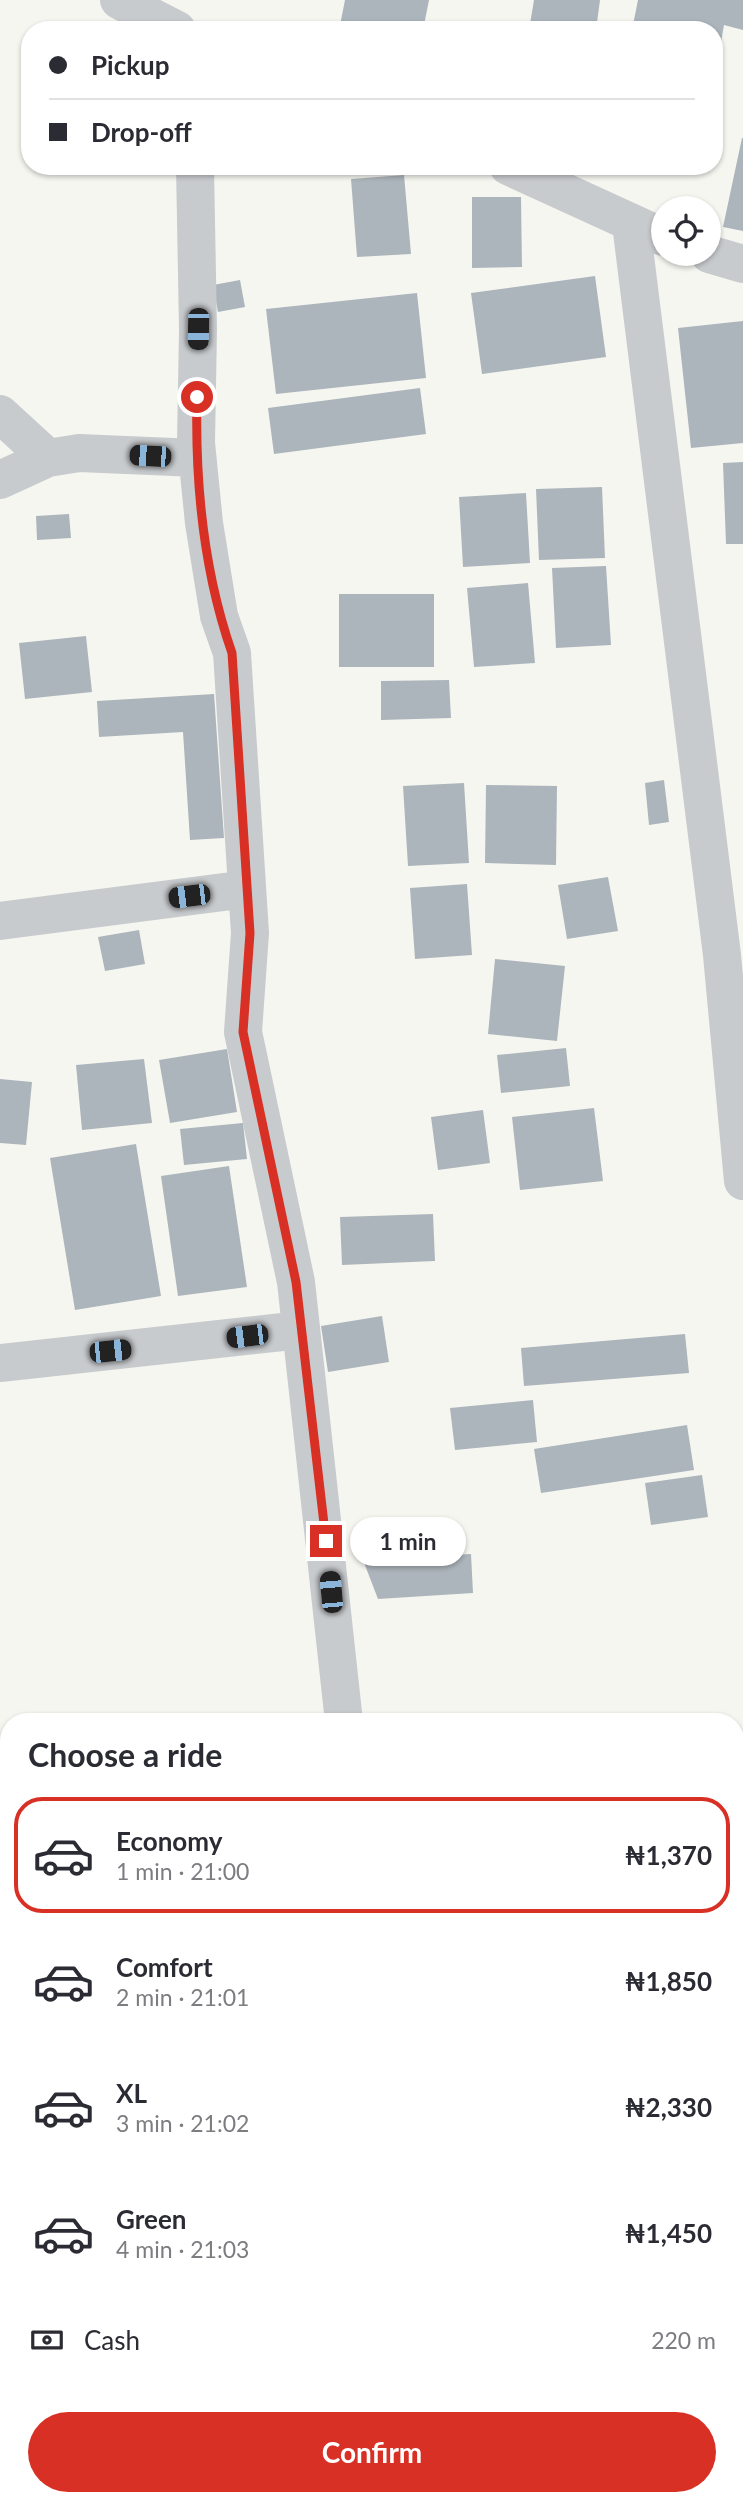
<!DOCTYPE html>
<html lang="en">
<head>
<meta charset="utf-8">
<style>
	body { margin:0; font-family:Lato,sans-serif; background:#f7f7f7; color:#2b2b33; height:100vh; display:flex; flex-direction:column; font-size:26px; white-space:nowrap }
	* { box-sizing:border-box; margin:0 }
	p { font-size:23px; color:#7c7c81 }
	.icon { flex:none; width:38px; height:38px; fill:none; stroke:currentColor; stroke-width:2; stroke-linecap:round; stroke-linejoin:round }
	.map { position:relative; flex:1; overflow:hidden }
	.details { position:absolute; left:0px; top:1713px; width:744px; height:793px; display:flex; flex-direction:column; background:#fff; border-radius:28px 28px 0 0; box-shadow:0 2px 5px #0004 }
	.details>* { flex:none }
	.banner { position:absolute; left:21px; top:21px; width:702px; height:154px; border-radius:28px; box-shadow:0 2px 5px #0004; display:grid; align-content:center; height:154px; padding:0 28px; background:#fff }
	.buttons { position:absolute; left:651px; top:196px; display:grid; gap:14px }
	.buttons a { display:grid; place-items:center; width:70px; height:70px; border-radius:50%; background:#fff; box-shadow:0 2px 5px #0004; font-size:35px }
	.end { position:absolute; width:32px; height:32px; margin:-16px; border:9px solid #d93025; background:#fff; box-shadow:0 0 0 4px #fff }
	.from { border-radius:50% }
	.bubble { position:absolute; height:49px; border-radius:24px; background:#fff; box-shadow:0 2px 5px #0004; font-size:23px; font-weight:700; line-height:49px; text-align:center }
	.car { position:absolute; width:21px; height:42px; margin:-21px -10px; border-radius:9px; box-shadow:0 0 5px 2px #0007; background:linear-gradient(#222 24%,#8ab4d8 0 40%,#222 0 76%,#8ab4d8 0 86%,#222 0) }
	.banner b { display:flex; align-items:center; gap:24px; height:66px; font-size:26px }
	.banner b+b { border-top:2px solid #e1e1e2 }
	.banner i { width:18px; height:18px; background:#2b2b33 }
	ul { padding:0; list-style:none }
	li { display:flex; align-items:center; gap:21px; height:116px; margin:0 14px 10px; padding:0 14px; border:4px solid transparent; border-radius:28px }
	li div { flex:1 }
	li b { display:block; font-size:26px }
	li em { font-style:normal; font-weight:700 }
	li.active { border-color:#d93025 }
	li>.icon { width:63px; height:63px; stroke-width:1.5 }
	h2 { padding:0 28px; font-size:32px; line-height:84px }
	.pay { display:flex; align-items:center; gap:18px; height:77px; padding:0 28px; font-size:26px }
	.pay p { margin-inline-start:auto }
	.primary-button { display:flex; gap:14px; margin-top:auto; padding:14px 28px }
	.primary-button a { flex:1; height:80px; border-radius:42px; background:#d93025; color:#fff; font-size:28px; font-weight:700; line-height:80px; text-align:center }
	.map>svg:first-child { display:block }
	.building { fill:#acb5bb }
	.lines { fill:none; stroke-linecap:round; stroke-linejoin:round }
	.minor { stroke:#c8cbce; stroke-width:38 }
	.route { stroke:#d93025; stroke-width:9 }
</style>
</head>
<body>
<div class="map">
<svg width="743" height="2505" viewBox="0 0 743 2505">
	<rect width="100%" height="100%" fill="#f6f6f1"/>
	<path class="building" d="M345 0H429L423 30H339Z
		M534 0H600L596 30H529Z
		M638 0H743V30L724 25 715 77 714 30H632Z
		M742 138H743V231L723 227Z
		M404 175 411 254 357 257 351 179Z
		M472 197H521L522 267 472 268Z
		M595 276 606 357 482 374 471 293Z
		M240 280 245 307 218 312 213 285Z
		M417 293 426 378 276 394 266 309Z
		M743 321V443L691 448 678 328Z
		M420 388 426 434 274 454 268 408Z
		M743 462V544H726L723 463Z
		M602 487 605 558 539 560 536 489Z
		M526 493 530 563 463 567 459 497Z
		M69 514 71 538 37 540 36 516Z
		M606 566 611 645 556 648 552 568Z
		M528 583 535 663 474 667 467 588Z
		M339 594H434V667H339Z
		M86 636 92 692 25 699 19 643Z
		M449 680 451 718 381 720V681Z
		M214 694 224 838 190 840 183 732 99 737 97 701Z
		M664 780 669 822 649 825 645 783Z
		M464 783 469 863 408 866 403 786Z
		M486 785 557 786 556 865 485 863Z
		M608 877 618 931 567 939 558 885Z
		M467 884 472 955 415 959 410 888Z
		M139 930 145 964 105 971 98 937Z
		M495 959 565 966 557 1041 488 1034Z
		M566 1048 570 1086 501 1093 497 1055Z
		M227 1049 237 1112 170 1123 159 1060Z
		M144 1059 152 1123 82 1130 76 1065Z
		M0 1079 32 1082 26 1145 0 1143Z
		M594 1108 603 1181 520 1190 512 1117Z
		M483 1110 490 1163 438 1170 431 1117Z
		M243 1123 247 1159 184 1165 180 1129Z
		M136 1144 161 1296 75 1310 50 1158Z
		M229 1166 247 1287 178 1296 161 1176Z
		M433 1214 435 1261 342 1265 340 1217Z
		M382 1316 389 1362 328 1372 321 1326Z
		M685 1334 689 1373 524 1386 521 1348Z
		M533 1400 537 1442 455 1450 450 1408Z
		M687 1425 694 1470 541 1493 534 1449Z
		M702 1475 708 1517 651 1525 645 1483Z
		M471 1554 473 1593 378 1599 363 1560Z
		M735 1782 739 1803H735Z
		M743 2206V2248L735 2249V2207Z
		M185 2497H263L264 2505H186Z
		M559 2497H629V2505H559Z
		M636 2497H680V2501L637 2505Z"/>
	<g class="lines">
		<path class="minor" d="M119 0 177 30
			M195 166 198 329 196 443 204 523 219 616 232 653 250 933 243 1032 296 1282 344 1722
			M508 166 663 237
			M631 224 722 955 743 1181
			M709 254 743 264
			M0 414 48 458
			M0 480 48 458 79 453 197 458
			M0 921 247 889
			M0 1363 301 1330
			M0 1804H9
			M420 2497V2505"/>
	</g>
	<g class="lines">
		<path class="route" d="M197 397C195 482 204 573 232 653L250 933 243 1032 296 1282 326 1541"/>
	</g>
</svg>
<div class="buttons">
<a><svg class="icon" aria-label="locate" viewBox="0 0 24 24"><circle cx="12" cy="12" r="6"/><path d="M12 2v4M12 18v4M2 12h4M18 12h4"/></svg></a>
</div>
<i class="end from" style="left:197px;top:397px"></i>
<i class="end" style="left:326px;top:1541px"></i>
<div class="bubble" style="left:350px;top:1517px;width:116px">1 min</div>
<i class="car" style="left:198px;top:329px;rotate:181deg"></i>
<i class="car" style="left:150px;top:456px;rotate:273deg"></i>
<i class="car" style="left:189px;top:896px;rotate:263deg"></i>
<i class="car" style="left:247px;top:1336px;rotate:263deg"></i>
<i class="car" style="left:110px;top:1351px;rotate:84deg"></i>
<i class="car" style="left:331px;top:1592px;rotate:355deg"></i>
<div class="banner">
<b><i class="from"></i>Pickup</b>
<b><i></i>Drop-off</b>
</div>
<section class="details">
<h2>Choose a ride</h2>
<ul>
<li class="active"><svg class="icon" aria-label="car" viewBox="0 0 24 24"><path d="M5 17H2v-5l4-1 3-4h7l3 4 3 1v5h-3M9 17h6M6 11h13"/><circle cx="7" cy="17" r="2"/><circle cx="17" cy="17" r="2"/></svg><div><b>Economy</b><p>1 min · 21:00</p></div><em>₦1,370</em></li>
<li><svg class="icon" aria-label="car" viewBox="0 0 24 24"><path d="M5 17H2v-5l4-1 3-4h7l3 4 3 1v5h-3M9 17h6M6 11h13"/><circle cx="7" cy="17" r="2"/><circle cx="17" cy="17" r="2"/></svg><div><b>Comfort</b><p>2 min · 21:01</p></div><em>₦1,850</em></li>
<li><svg class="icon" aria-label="car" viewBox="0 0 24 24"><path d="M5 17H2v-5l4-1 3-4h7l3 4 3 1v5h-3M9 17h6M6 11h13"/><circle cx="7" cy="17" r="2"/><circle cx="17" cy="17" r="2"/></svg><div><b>XL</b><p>3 min · 21:02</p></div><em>₦2,330</em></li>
<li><svg class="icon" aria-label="car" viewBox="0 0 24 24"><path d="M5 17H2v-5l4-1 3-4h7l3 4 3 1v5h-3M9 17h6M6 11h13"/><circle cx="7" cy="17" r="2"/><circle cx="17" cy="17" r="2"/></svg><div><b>Green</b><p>4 min · 21:03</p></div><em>₦1,450</em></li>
</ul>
<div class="pay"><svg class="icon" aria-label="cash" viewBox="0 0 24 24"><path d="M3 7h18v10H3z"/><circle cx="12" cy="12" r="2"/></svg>Cash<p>220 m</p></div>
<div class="primary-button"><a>Confirm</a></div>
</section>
</div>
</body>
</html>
